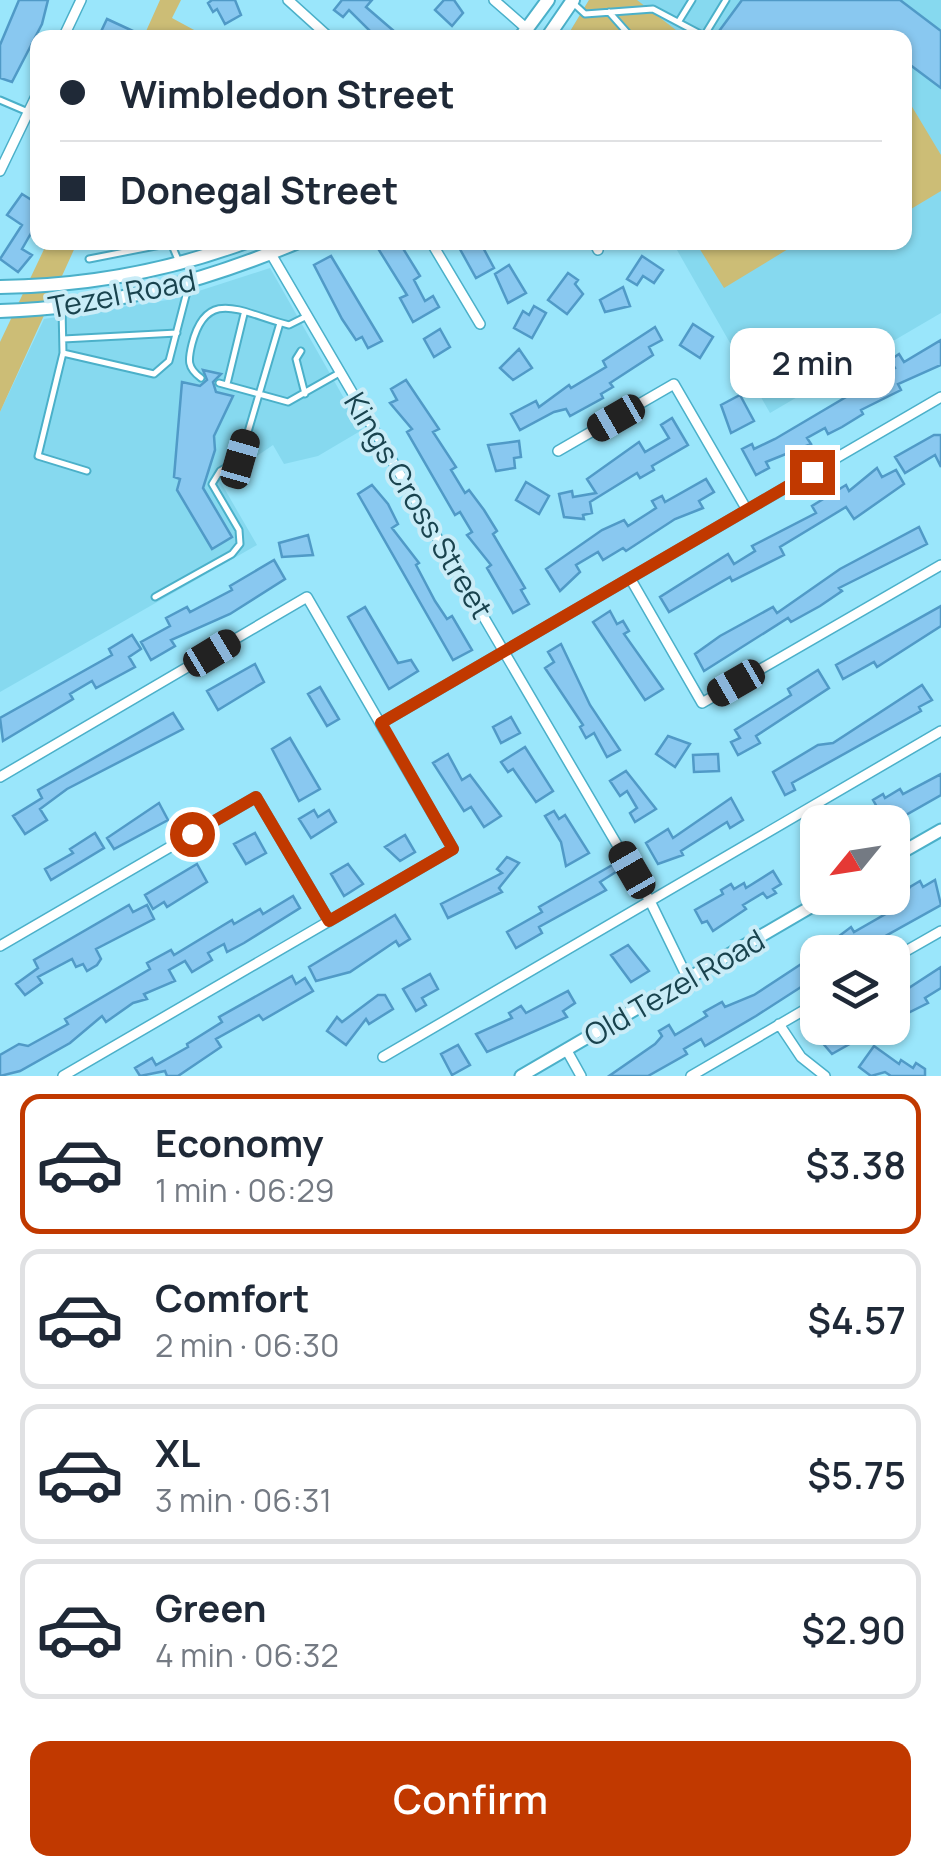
<!DOCTYPE html>
<html lang="en">
<head>
<meta charset="utf-8">
<style>
	body { margin:0; font-family:Manrope,sans-serif; background:#f6f6f7; color:#1f2937; height:100vh; display:flex; flex-direction:column; font-size:38px; white-space:nowrap }
	* { box-sizing:border-box; margin:0 }
	p { font-size:32px; color:#747a83 }
	.icon { flex:none; width:55px; height:55px; fill:none; stroke:currentColor; stroke-width:2; stroke-linecap:round; stroke-linejoin:round }
	.map { position:relative; height:1076px; overflow:hidden }
	.details { display:flex; flex-direction:column; background:#fff; flex:1 }
	.details>* { flex:none }
	.hud { position:absolute; left:30px; top:30px; width:882px; height:220px; border-radius:20px; box-shadow:0 2px 8px #0004; display:grid; align-content:center; height:220px; padding:0 30px; background:#fff }
	.needle { width:65px; rotate:240deg }
	.fabs { position:absolute; left:800px; top:805px; display:grid; gap:20px }
	.fabs a { display:grid; place-items:center; width:110px; height:110px; border-radius:20px; background:#fff; box-shadow:0 2px 8px #0004; font-size:50px }
	.end { position:absolute; width:45px; height:45px; margin:-22px; border:12px solid #c13900; background:#fff; box-shadow:0 0 0 5px #fff }
	.from { border-radius:50% }
	.bubble { position:absolute; height:70px; border-radius:20px; background:#fff; box-shadow:0 2px 8px #0004; font-size:32px; font-weight:600; line-height:70px; text-align:center }
	.car { position:absolute; width:30px; height:60px; margin:-30px -15px; border-radius:12px; box-shadow:0 0 8px 2px #0007; background:linear-gradient(#222 24%,#8ab4d8 0 40%,#222 0 76%,#8ab4d8 0 86%,#222 0) }
	.hud b { display:flex; align-items:center; gap:35px; height:95px; font-size:38px }
	.hud b+b { border-top:2px solid #e0e1e3 }
	.hud i { width:25px; height:25px; background:#1f2937 }
	ul { padding:18px 0 0; list-style:none }
	li { display:flex; align-items:center; gap:30px; height:140px; margin:0 20px 15px; padding:0 10px; border:5px solid #e0e1e3; border-radius:20px }
	li div { flex:1 }
	li b { display:block; font-size:38px }
	li em { font-style:normal; font-weight:600 }
	li.current { border-color:#c13900 }
	li>.icon { width:90px; height:90px; stroke-width:1.5 }
	.cta { display:flex; gap:20px; margin-top:auto; padding:20px 30px }
	.cta a { flex:1; height:115px; border-radius:20px; background:#c13900; color:#fff; font-size:40px; font-weight:600; line-height:115px; text-align:center }
	.map>svg:first-child { display:block }
	.built { fill:#86d9ef }
	.green { fill:#ccbd76 }
	.building { fill:#89c8f0; stroke:#509ac7; stroke-width:2.5 }
	.lines { fill:none; stroke-linecap:round; stroke-linejoin:round }
	.service-casing { stroke:#4bb0c9; stroke-width:9 }
	.minor-casing { stroke:#4bb0c9; stroke-width:12 }
	.tertiary-casing { stroke:#4bb0c9; stroke-width:15 }
	.secondary-casing { stroke:#4bb0c9; stroke-width:16 }
	.service { stroke:#fff; stroke-width:5 }
	.minor { stroke:#fff; stroke-width:9 }
	.tertiary { stroke:#fff; stroke-width:11 }
	.secondary { stroke:#fff; stroke-width:12 }
	.route { stroke:#c13900; stroke-width:12 }
	.labels { text-anchor:middle; dominant-baseline:central; stroke-width:8; stroke-linejoin:round; paint-order:stroke }
	.street-label { font-size:30px; fill:#19434e; stroke:#c9ecf7 }
</style>
</head>
<body>
<div class="map">
<svg width="941" height="1076" viewBox="0 0 941 1076">
	<rect width="100%" height="100%" fill="#9ae6fb"/>
	<path class="built" d="M589 0H941V313L770 413 673 243 905 242V38H566Z
		M270 268 362 430 318 456 284 464 273 445 220 481 257 545 0 692V412L44 319 174 299Z"/>
	<path class="green" d="M160 0H181L172 18 207 37 143 38Z
		M589 0H637L685 37 566 38Z
		M905 95 941 155V191L906 212Z
		M47 243H77L0 412V342Z
		M696 243H798L724 288Z"/>
	<path class="building" d="M19 0H48L42 24 12 82 0 78V45Z
		M212 0H235L241 15 225 24 217 9 213 12 208 3Z
		M342 0H372L366 7 402 38H377L349 10 343 17 334 10Z
		M444 0H454L463 13 452 26 435 10Z
		M742 0H900L941 31V88L905 61V38H714Z
		M107 19 148 38H98Z
		M22 194 38 204V221L22 249 32 255 18 272 0 259 22 225 7 215Z
		M374 242H399L420 276 414 280 425 301 433 296 439 307 413 322 400 298 407 295Z
		M456 242H480L494 268 476 278Z
		M331 256 382 341 368 348 362 337 356 340 342 319 314 265Z
		M642 256 663 270 654 283 643 276 637 285 627 279Z
		M509 265 526 293 508 303 495 274Z
		M568 273 578 280 575 284 583 294 567 314 548 300Z
		M623 287 630 306 605 312 600 300Z
		M534 306 546 313 532 338 514 328 523 311 529 315Z
		M693 324 713 337 700 358 680 345Z
		M655 327 662 340 649 347 653 355 610 383 613 387 601 394 603 398 570 416 566 409 554 412 520 430 511 414 536 401 539 407 569 385 571 388 606 367 603 361Z
		M440 329 450 347 434 357 424 339Z
		M941 340V365L898 384 901 390 861 410 863 414 842 427 828 434 825 428 807 438 811 444 766 462 769 468 756 475 742 449 752 444 754 449 775 439 895 368 890 360 899 354 904 362Z
		M519 349 532 368 513 380 500 368Z
		M203 370 221 374 213 382 216 392 233 396 214 436 215 450 203 488 232 537 212 549 177 490 180 479 174 477 182 382 200 386 207 380Z
		M406 380 439 429 433 432 456 467 451 470 465 493 469 490 484 510 497 531 493 534 525 588 521 590 529 604 513 613 487 568 491 565 467 535 472 532 460 512 455 515 407 432 412 429 390 403 397 400 391 389Z
		M740 395 754 421 731 433 721 405Z
		M672 418 688 445 652 466 654 470 640 478 637 473 590 502 592 513 583 515 584 519 564 517 559 494 572 491 573 497 596 493 587 479 639 442 645 452 669 438 661 425Z
		M934 435H941V467L935 455 905 473 895 457Z
		M519 441 521 457 514 458 515 468 496 471 488 445Z
		M877 468 882 477 896 470 904 484 854 519 846 507 780 547 784 555 732 581 730 577 669 612 660 597 728 554 734 564 755 551 752 546 816 513 812 506 846 485 849 491Z
		M706 479 714 492 699 501 703 508 675 519 626 551 623 548 603 560 598 552 576 565 580 572 560 591 546 569 602 530 624 520 628 526 650 512 656 508 652 501 662 496 665 502Z
		M526 482 549 496 539 514 516 500Z
		M372 485 388 504 398 524 392 528 419 563 416 565 435 601 447 619 452 616 472 650 453 660 358 494Z
		M919 527 927 544 839 588 842 591 820 606 791 622 788 618 704 671 695 654 720 636 773 607 777 613 840 569Z
		M308 535 313 555 282 557 279 543Z
		M274 560 285 579 230 614 171 640 175 646 151 660 141 642 170 626 166 618 187 607 190 612 232 590 230 586Z
		M941 606V626L877 667 874 662 843 679 836 665Z
		M365 607 398 663 411 660 418 671 389 689 348 617Z
		M610 611 617 624 623 621 629 631 624 634 663 689 645 700 593 622Z
		M132 635 141 649 129 657 135 667 96 688 92 681 70 694 73 699 3 741 0 718 112 655 109 649Z
		M561 644 590 705 620 750 607 757 594 733 586 738 580 727 583 725 545 668 554 662 548 652Z
		M255 664 264 682 218 710 207 691Z
		M818 670 829 688 756 736 760 743 738 755 731 742 740 738 735 730 791 695 788 689Z
		M922 685 932 700 919 707 921 711 792 783 795 790 785 795 773 772 818 745 833 743Z
		M320 687 339 719 327 726 308 694Z
		M173 713 183 729 67 789 40 809 47 820 25 834 13 816 42 798 38 790Z
		M511 717 520 733 501 743 493 727Z
		M668 736 690 744 675 767 656 754Z
		M290 738 320 789 299 801 272 749Z
		M525 747 553 791 536 802 513 769 508 772 501 762Z
		M448 754 462 780 470 775 501 816 484 827 471 807 464 811 433 763Z
		M718 754 719 771 694 772 693 755Z
		M626 771 656 809 635 822 630 813 637 808 627 791 620 796 610 781Z
		M941 774V795L897 820 894 815 881 822H848L877 807 873 800 883 794 885 798 900 789 903 794Z
		M731 798 743 820 730 828 727 822 681 851 683 855 658 864 646 843 668 829 673 838Z
		M159 803 168 820 114 849 107 838Z
		M314 810 318 817 329 810 336 822 311 838 299 819Z
		M554 811 559 819 565 815 589 853 566 866 561 842 545 816Z
		M95 833 104 848 51 880 45 869 73 853 70 849Z
		M255 833 266 853 246 864 234 844Z
		M405 835 415 852 400 861 385 847Z
		M507 857 519 863 499 888 502 892 448 918 441 904 502 873 497 869Z
		M197 864 207 882 167 907 164 902 153 909 145 895Z
		M348 864 363 884 344 896 331 874Z
		M614 864 619 870 600 882 606 890 539 927 542 933 516 948 507 932 542 912 539 907Z
		M773 871 781 884 773 889 776 893 767 898 763 893 743 905 746 909 713 931 707 921 702 923 695 910 723 894 721 890 731 884 734 889 744 883 746 888Z
		M935 880 941 905 864 948 867 952H818L851 927 854 932 889 912 887 908 901 900 910 887 920 881 923 887Z
		M293 896 300 908 244 943 227 952 224 944 208 953 212 960 192 972 185 961 169 970 175 981 144 994 147 999 133 1003 106 1022 102 1016 70 1043 20 1071 0 1076V1055L19 1044 28 1046 68 1024 65 1019 150 969 147 963 171 950 174 955 232 920 234 924 260 909 263 914Z
		M129 905 133 912 147 905 154 919 96 949 101 959 97 965 87 971 83 964 76 967 72 959 38 977 42 983 25 995 16 984 38 968 34 960Z
		M395 915 410 939 399 946 396 941 350 972 316 981 309 967Z
		M628 945 649 971 631 982 611 955Z
		M818 953V976L756 1016 705 1046 701 1039 684 1049 687 1054 648 1076H609L655 1044 662 1036 659 1031 669 1025 675 1035 707 1016 704 1012 722 1002 725 1007 754 995Z
		M941 967V988L925 998 928 1003 892 1021V999Z
		M430 974 438 989 422 998 426 1005 416 1011 403 989Z
		M292 976 296 984 305 978 313 991 263 1020 259 1015 216 1039 221 1047 178 1076H167L165 1071 140 1076 135 1068 152 1058 156 1065 188 1047 187 1044 222 1022 219 1017Z
		M568 991 575 1003 563 1011 567 1017 487 1052 476 1034 512 1018 509 1013 521 1006 526 1013Z
		M378 995H385L393 1009 369 1024 366 1019 346 1045 327 1031 337 1017 342 1022Z
		M825 1028H844L853 1042 832 1054 814 1033Z
		M458 1045 470 1065 452 1075 441 1054Z
		M874 1046 899 1064 901 1060 913 1068 916 1063 925 1069V1076H891L885 1072 871 1076 859 1067Z"/>
	<g class="lines">
		<g class="service-casing">
			<path id="service" d="M572 2 585 14 653 9 704 36 726 0
				M609 12 632 38
				M679 21 692 0
				M0 100 28 112
				M89 259 171 243 179 262
				M62 308 63 353 154 374 169 361 189 284
				M63 339 177 333
				M301 351 296 359 305 394
				M63 353 38 456 87 471
				M201 378C187 368 188 360 192 344 207 285 243 314 289 325L307 316
				M219 383 288 402 341 372
				M227 384 244 314
				M155 597 232 554 240 544 239 530 212 484 220 471 240 459 280 323"/>
		</g>
		<g class="minor-casing">
			<path id="minor" d="M288 0 330 38
				M494 0 527 29
				M63 38 81 0
				M0 171 38 92
				M264 242 650 901 688 979
				M431 242 480 324
				M594 242 598 250
				M558 451 674 384 747 510
				M630 578 702 703 941 565
				M381 723 941 397
				M0 777 307 597 453 849 63 1076
				M0 946 256 797 329 921
				M892 959 941 931
				M779 1024 801 1057 825 1076
				M566 1049 581 1076
				M383 1057 941 731
				M691 1076 818 1002"/>
		</g>
		<g class="tertiary-casing">
			<path id="tertiary" d="M892 858 941 830
				M521 1076 826 898"/>
		</g>
		<g class="secondary-casing">
			<path id="secondary" d="M520 38 548 0
				M547 38 573 0
				M0 287C86 286 165 272 246 242
				M0 311C106 308 200 283 298 242"/>
		</g>
		<use href="#service" class="service"/>
		<use href="#minor" class="minor"/>
		<use href="#tertiary" class="tertiary"/>
		<use href="#secondary" class="secondary"/>
	</g>
	<g class="lines">
		<path class="route" d="M192 834 256 797 329 921 453 849 381 723 812 472"/>
	</g>
	<g class="labels">
		<g class="street-label">
			<text transform="translate(122 293) rotate(-11)">Tezel Road</text>
			<text transform="translate(419 505) rotate(59)">Kings Cross Street</text>
			<text transform="translate(674 987) rotate(-30)">Old Tezel Road</text>
		</g>
	</g>
</svg>
<div class="fabs">
<a><svg class="needle" viewBox="-14 -14 28 28"><path d="M0-13l5 13h-10z" fill="#e53935"/><path d="M0 13l5-13h-10z" fill="#747a83"/></svg></a>
<a><svg class="icon" aria-label="layers" viewBox="0 0 24 24"><path d="M12 4l9 5-9 5-9-5zM3 14l9 5 9-5"/></svg></a>
</div>
<i class="end from" style="left:192px;top:834px"></i>
<i class="end" style="left:812px;top:472px"></i>
<div class="bubble" style="left:730px;top:328px;width:165px">2 min</div>
<i class="car" style="left:616px;top:418px;rotate:240deg"></i>
<i class="car" style="left:240px;top:459px;rotate:16deg"></i>
<i class="car" style="left:212px;top:653px;rotate:59deg"></i>
<i class="car" style="left:736px;top:683px;rotate:240deg"></i>
<i class="car" style="left:632px;top:870px;rotate:330deg"></i>
<div class="hud">
<b><i class="from"></i>Wimbledon Street</b>
<b><i></i>Donegal Street</b>
</div>
</div>
<section class="details">
<ul>
<li class="current"><svg class="icon" aria-label="car" viewBox="0 0 24 24"><path d="M5 17H2v-5l4-1 3-4h7l3 4 3 1v5h-3M9 17h6M6 11h13"/><circle cx="7" cy="17" r="2"/><circle cx="17" cy="17" r="2"/></svg><div><b>Economy</b><p>1 min · 06:29</p></div><em>$3.38</em></li>
<li><svg class="icon" aria-label="car" viewBox="0 0 24 24"><path d="M5 17H2v-5l4-1 3-4h7l3 4 3 1v5h-3M9 17h6M6 11h13"/><circle cx="7" cy="17" r="2"/><circle cx="17" cy="17" r="2"/></svg><div><b>Comfort</b><p>2 min · 06:30</p></div><em>$4.57</em></li>
<li><svg class="icon" aria-label="car" viewBox="0 0 24 24"><path d="M5 17H2v-5l4-1 3-4h7l3 4 3 1v5h-3M9 17h6M6 11h13"/><circle cx="7" cy="17" r="2"/><circle cx="17" cy="17" r="2"/></svg><div><b>XL</b><p>3 min · 06:31</p></div><em>$5.75</em></li>
<li><svg class="icon" aria-label="car" viewBox="0 0 24 24"><path d="M5 17H2v-5l4-1 3-4h7l3 4 3 1v5h-3M9 17h6M6 11h13"/><circle cx="7" cy="17" r="2"/><circle cx="17" cy="17" r="2"/></svg><div><b>Green</b><p>4 min · 06:32</p></div><em>$2.90</em></li>
</ul>
<div class="cta"><a>Confirm</a></div>
</section>
</body>
</html>
